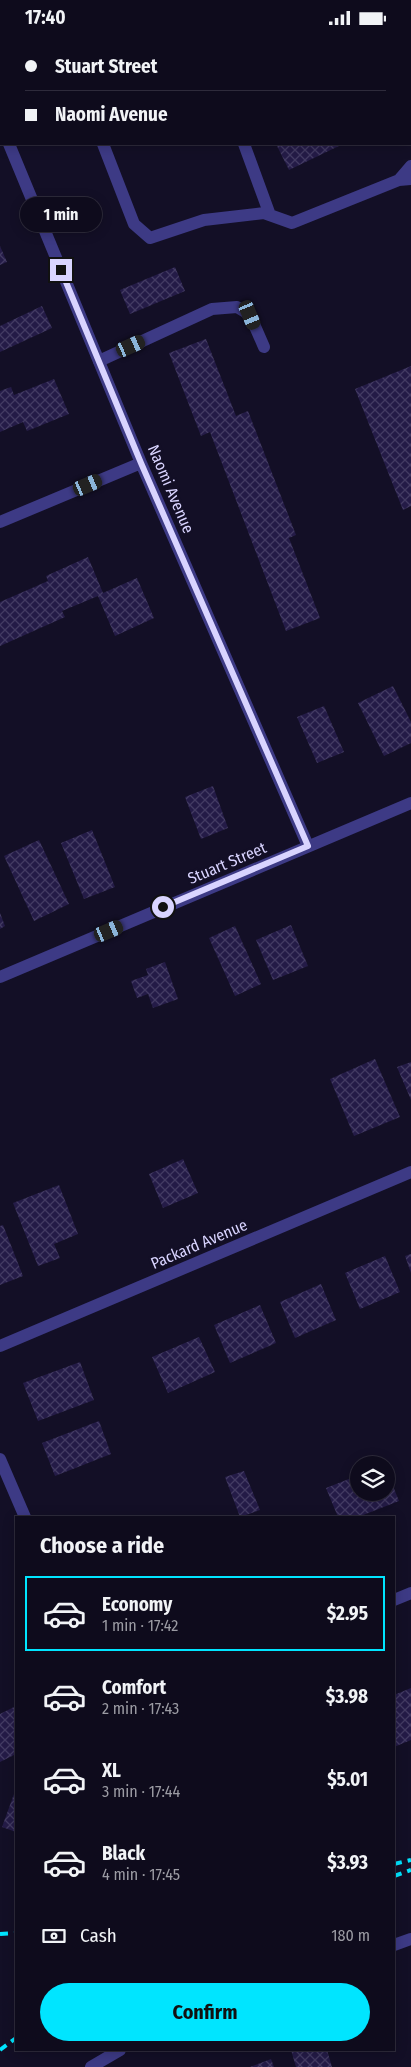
<!DOCTYPE html>
<html lang="en">
<head>
<meta charset="utf-8">
<style>
	body { margin:0; font-family:"Fira Sans Condensed",sans-serif; background:#1c1929; color:#f1f3f6; height:100vh; display:flex; flex-direction:column; font-size:19px; white-space:nowrap }
	* { box-sizing:border-box; margin:0 }
	p { font-size:16px; color:#9b9ba3 }
	.icon { flex:none; width:28px; height:28px; fill:none; stroke:currentColor; stroke-width:2; stroke-linecap:round; stroke-linejoin:round }
	.map { position:relative; flex:1; overflow:hidden }
	.drawer { position:absolute; left:15px; top:1481px; width:380px; height:535px; display:flex; flex-direction:column; background:#0e0b1c; border-radius:0px; box-shadow:0 2px 12px #0003,0 0 0 1px #2e2b3b }
	.drawer>* { flex:none }
	.guide { position:absolute; left:0px; top:0px; width:411px; height:110px; box-shadow:0 2px 12px #0003,0 0 0 1px #2e2b3b; display:grid; align-content:center; height:110px; padding:0 25px; background:#0e0b1c }
	.buttons { position:absolute; left:350px; top:1421px; display:grid; gap:10px }
	.buttons a { display:grid; place-items:center; width:45px; height:45px; border-radius:50%; background:#0e0b1c; box-shadow:0 2px 12px #0003,0 0 0 1px #2e2b3b; font-size:25px }
	.end { position:absolute; width:22px; height:22px; margin:-11px; border:6px solid #d9d4ff; background:#111; box-shadow:0 0 0 2px #111 }
	.from { border-radius:50% }
	.bubble { position:absolute; height:35px; border-radius:18px; background:#0e0b1c; box-shadow:0 2px 12px #0003,0 0 0 1px #2e2b3b; font-size:16px; font-weight:700; line-height:35px; text-align:center }
	.car { position:absolute; width:15px; height:30px; margin:-15px -8px; border-radius:6px; box-shadow:0 0 4px 1px #0007; background:linear-gradient(#222 24%,#8ab4d8 0 40%,#222 0 76%,#8ab4d8 0 86%,#222 0) }
	.guide b { display:flex; align-items:center; gap:18px; height:48px; font-size:19px }
	.guide b+b { border-top:1px solid #2e2b3b }
	.guide i { width:12px; height:12px; background:#f1f3f6 }
	ul { padding:0; list-style:none }
	li { display:flex; align-items:center; gap:15px; height:75px; margin:0 10px 8px; padding:0 15px; border:2px solid transparent; border-radius:0px }
	li div { flex:1 }
	li b { display:block; font-size:19px }
	li em { font-style:normal; font-weight:700 }
	li.current { border-color:#00e5ff }
	li>.icon { width:45px; height:45px; stroke-width:1.5 }
	h2 { padding:0 25px; font-size:22px; line-height:60px }
	.pay { display:flex; align-items:center; gap:12px; height:55px; padding:0 25px; font-size:19px }
	.pay p { margin-inline-start:auto }
	.primary-button { display:flex; gap:10px; margin-top:auto; padding:10px 25px }
	.primary-button a { flex:1; height:58px; border-radius:30px; background:#00e5ff; color:#111; font-size:20px; font-weight:700; line-height:58px; text-align:center }
	.status { display:flex; justify-content:space-between; align-items:center; height:35px; padding:0 25px; background:#0e0b1c; direction:ltr }
	.status svg { height:14px; fill:currentColor }
	.map>svg:first-child { display:block }
	.building { fill:url(#building-cross-hatch) }
	.lines { fill:none; stroke-linecap:round; stroke-linejoin:round }
	.lane { stroke:#3d3a85; stroke-width:12 }
	.street { stroke:#3d3a85; stroke-width:12 }
	.rail { stroke:#00e5ff; stroke-width:4; stroke-dasharray:8 6; stroke-linecap:butt }
	.route { stroke:#d9d4ff; stroke-width:6 }
	.labels { text-anchor:middle; dominant-baseline:central; stroke-width:5; stroke-linejoin:round; paint-order:stroke }
	.street-label { font-size:16px; fill:#d9d4ff; stroke:#130f26 }
</style>
</head>
<body>
<div class="status"><b>17:40</b><svg viewBox="0 0 49 12"><path d="M0 12V9h3v3zM5 12V6h3v6zM10 12V3h3v9zM15 12V0h3v12zM26 1h20v11H26zM47 4h2v5h-2z"/></svg></div>
<div class="map">
<svg width="411" height="2032" viewBox="0 0 411 2032">
	<defs>
		<pattern id="building-cross-hatch" width="8" height="8" patternUnits="userSpaceOnUse" patternTransform="scale(1.25)"><rect width="8" height="8" fill="#241b47"/><path d="M0 0l8 8M0 8l8-8" fill="none" stroke="#433b63"/></pattern>
	</defs>
	<rect width="100%" height="100%" fill="#130f26"/>
	<path class="building" d="M276 109H343L289 135Z
		M0 211 7 227 0 230Z
		M175 232 185 256 130 279 120 255Z
		M42 271 52 293 0 317V291Z
		M206 304 236 381 248 376 296 500 289 503 320 583 286 596 210 397 201 401 169 318Z
		M411 331V471L403 475 355 354Z
		M54 344 69 379 27 396 23 387 0 397V356L11 352 14 360Z
		M88 522 103 558 137 543 154 583 115 601 98 561 62 576 65 582 0 611V567L48 546 46 541Z
		M393 651 411 687V708L384 721 358 668Z
		M324 671 344 717 317 728 297 682Z
		M213 751 228 793 201 804 185 762Z
		M92 795 115 852 84 864 61 808Z
		M39 805 69 869 34 886 4 821Z
		M0 878 5 891 0 894Z
		M291 890 308 931 273 945 256 905Z
		M235 891 261 949 235 961 209 903Z
		M165 927 178 964 153 973 148 959 137 963 131 946 148 940 146 934Z
		M375 1024 400 1082 354 1101 330 1044Z
		M411 1027V1065L397 1032Z
		M183 1124 198 1158 163 1173 149 1139Z
		M59 1150 78 1199 54 1209 60 1223 38 1231 13 1168Z
		M3 1190 23 1241 0 1250V1191Z
		M411 1219V1238L405 1221Z
		M385 1221 400 1257 360 1274 345 1238Z
		M321 1249 336 1285 295 1303 280 1267Z
		M260 1270 276 1308 230 1328 214 1290Z
		M199 1302 215 1337 168 1358 152 1322Z
		M80 1327 94 1365 38 1386 23 1348Z
		M99 1386 111 1419 55 1441 42 1408Z
		M386 1434 399 1466 358 1482H338L326 1453 359 1440V1458H386Z
		M244 1436 260 1475 240 1482 225 1442Z
		M411 1653V1705L394 1712V1660Z
		M16 1671V1719L0 1727V1679Z
		M14 1759 16 1760V1797L2 1792Z
		M291 2015H327L332 2032H296Z
		M271 2024 274 2032H250Z"/>
	<g class="lines">
		<path class="lane" d="M216 0 217 1
			M103 109 134 189 150 203 204 185 264 178 292 188 399 145 411 144
			M244 109 270 180
			M399 145 411 131
			M99 326 212 274 237 272 250 280 264 312"/>
		<path class="street" d="M287 1 291 0
			M0 88 1 91
			M9 109 141 428 308 811
			M0 487 141 428
			M0 942 411 768
			M0 1311 411 1137
			M0 1424 25 1482
			M394 1565 411 1558
			M394 1910 411 1904
			M91 2032 120 2015"/>
		<path class="rail" d="M394 1829 411 1825
			M394 1841 411 1835
			M0 1899 16 1898
			M0 2015 16 2003"/>
	</g>
	<g class="lines">
		<path class="route" d="M61 235 141 428 308 811 163 872"/>
	</g>
	<g class="labels">
		<g class="street-label">
			<text transform="translate(171 454) rotate(67)">Naomi Avenue</text>
			<text transform="translate(227 828) rotate(-23)">Stuart Street</text>
			<text transform="translate(199 1209) rotate(-23)">Packard Avenue</text>
		</g>
	</g>
</svg>
<div class="buttons">
<a><svg class="icon" aria-label="layers" viewBox="0 0 24 24"><path d="M12 4l9 5-9 5-9-5zM3 14l9 5 9-5"/></svg></a>
</div>
<i class="end from" style="left:163px;top:872px"></i>
<i class="end" style="left:61px;top:235px"></i>
<div class="bubble" style="left:20px;top:162px;width:82px">1 min</div>
<i class="car" style="left:250px;top:280px;rotate:157deg"></i>
<i class="car" style="left:131px;top:311px;rotate:66deg"></i>
<i class="car" style="left:88px;top:450px;rotate:67deg"></i>
<i class="car" style="left:109px;top:896px;rotate:67deg"></i>
<div class="guide">
<b><i class="from"></i>Stuart Street</b>
<b><i></i>Naomi Avenue</b>
</div>
<section class="drawer">
<h2>Choose a ride</h2>
<ul>
<li class="current"><svg class="icon" aria-label="car" viewBox="0 0 24 24"><path d="M5 17H2v-5l4-1 3-4h7l3 4 3 1v5h-3M9 17h6M6 11h13"/><circle cx="7" cy="17" r="2"/><circle cx="17" cy="17" r="2"/></svg><div><b>Economy</b><p>1 min · 17:42</p></div><em>$2.95</em></li>
<li><svg class="icon" aria-label="car" viewBox="0 0 24 24"><path d="M5 17H2v-5l4-1 3-4h7l3 4 3 1v5h-3M9 17h6M6 11h13"/><circle cx="7" cy="17" r="2"/><circle cx="17" cy="17" r="2"/></svg><div><b>Comfort</b><p>2 min · 17:43</p></div><em>$3.98</em></li>
<li><svg class="icon" aria-label="car" viewBox="0 0 24 24"><path d="M5 17H2v-5l4-1 3-4h7l3 4 3 1v5h-3M9 17h6M6 11h13"/><circle cx="7" cy="17" r="2"/><circle cx="17" cy="17" r="2"/></svg><div><b>XL</b><p>3 min · 17:44</p></div><em>$5.01</em></li>
<li><svg class="icon" aria-label="car" viewBox="0 0 24 24"><path d="M5 17H2v-5l4-1 3-4h7l3 4 3 1v5h-3M9 17h6M6 11h13"/><circle cx="7" cy="17" r="2"/><circle cx="17" cy="17" r="2"/></svg><div><b>Black</b><p>4 min · 17:45</p></div><em>$3.93</em></li>
</ul>
<div class="pay"><svg class="icon" aria-label="cash" viewBox="0 0 24 24"><path d="M3 7h18v10H3z"/><circle cx="12" cy="12" r="2"/></svg>Cash<p>180 m</p></div>
<div class="primary-button"><a>Confirm</a></div>
</section>
</div>
</body>
</html>
